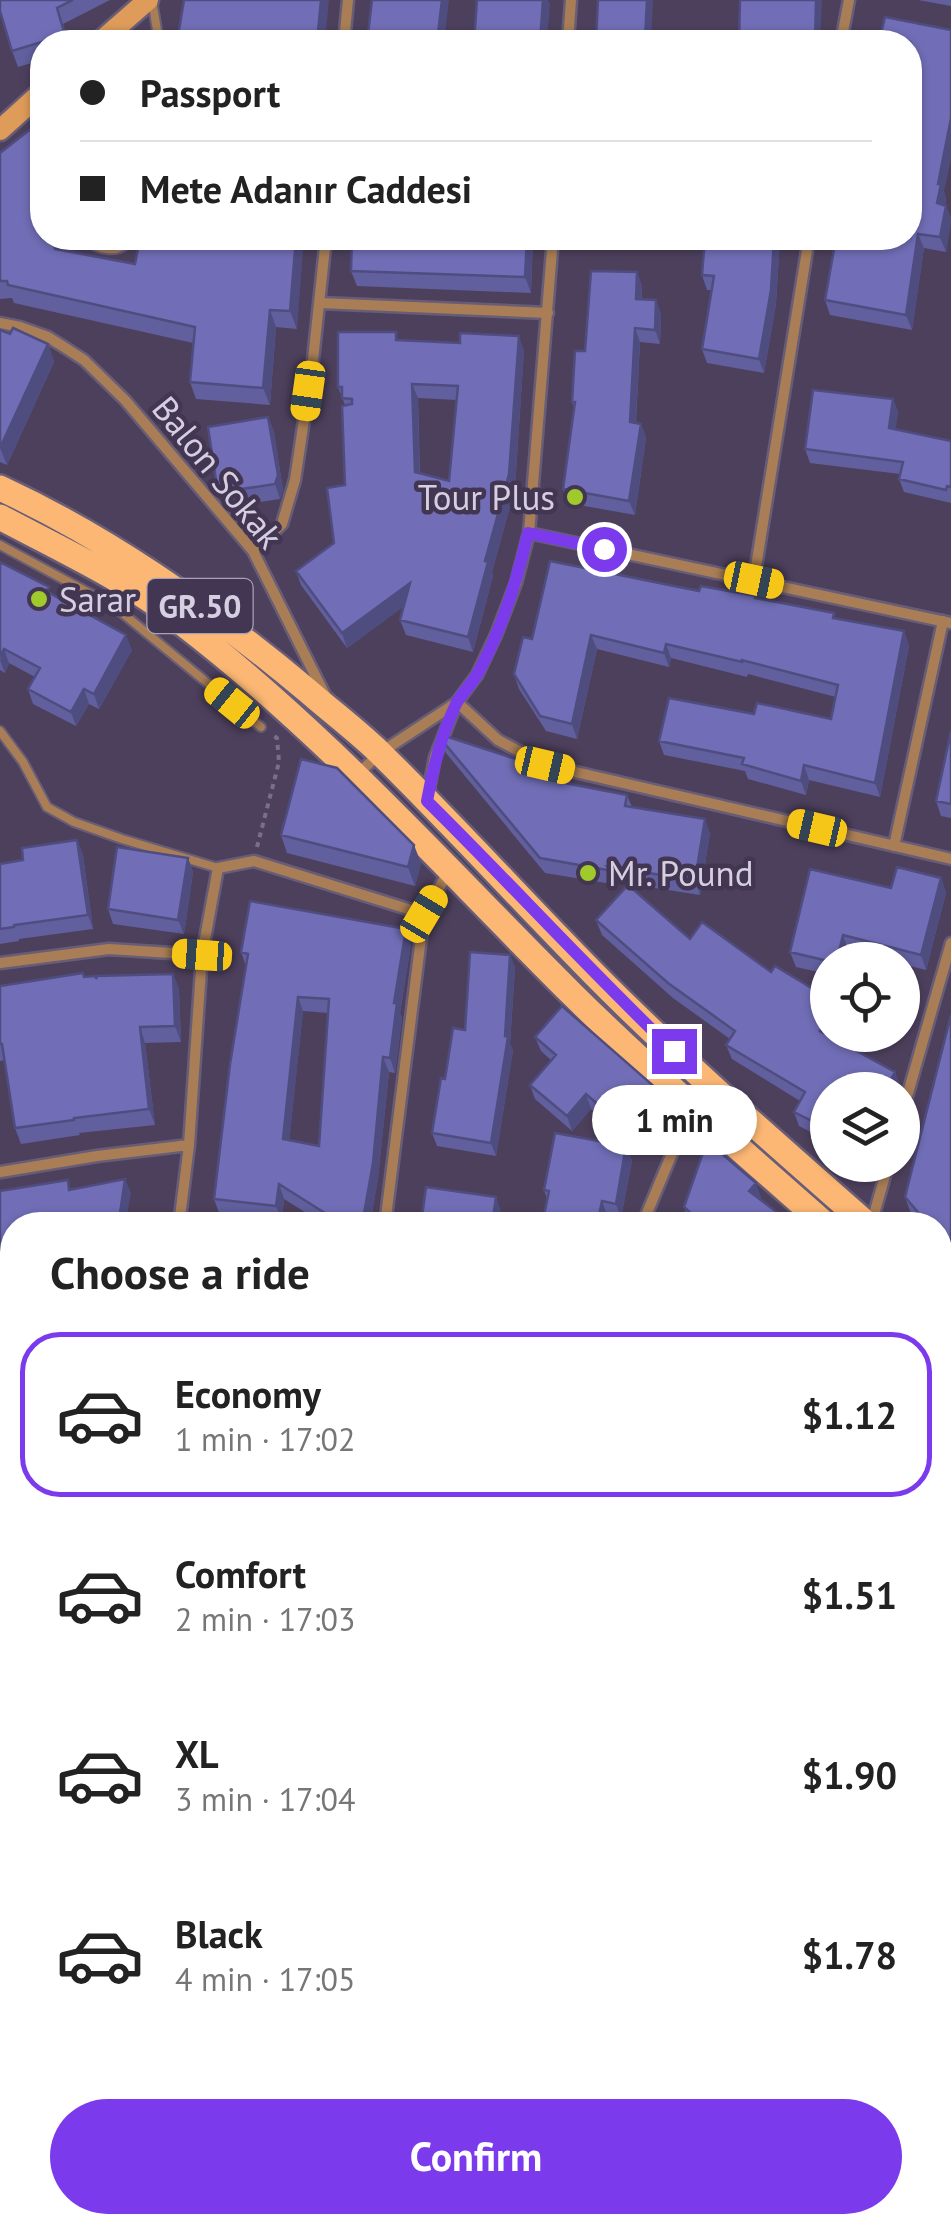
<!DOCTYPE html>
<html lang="en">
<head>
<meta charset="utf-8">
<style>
	body { margin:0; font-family:"PT Sans",sans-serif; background:#f2f2f2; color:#222; height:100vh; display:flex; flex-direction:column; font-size:38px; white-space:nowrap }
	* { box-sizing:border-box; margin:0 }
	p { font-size:32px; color:#767676 }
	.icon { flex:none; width:55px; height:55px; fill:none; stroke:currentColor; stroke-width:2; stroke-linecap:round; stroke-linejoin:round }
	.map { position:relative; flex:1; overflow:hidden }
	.sheet { position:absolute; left:0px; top:1212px; width:952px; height:1022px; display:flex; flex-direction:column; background:#fff; border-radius:40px 40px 0 0; box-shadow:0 2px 8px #0004 }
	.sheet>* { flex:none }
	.hud { position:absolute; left:30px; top:30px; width:892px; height:220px; border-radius:40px; box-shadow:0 2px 8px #0004; display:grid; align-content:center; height:220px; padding:0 50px; background:#fff }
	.controls { position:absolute; left:810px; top:942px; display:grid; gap:20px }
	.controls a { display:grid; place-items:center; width:110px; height:110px; border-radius:50%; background:#fff; box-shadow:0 2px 8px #0004; font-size:50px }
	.end { position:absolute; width:45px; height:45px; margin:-22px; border:12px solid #7c3aed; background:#fff; box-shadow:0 0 0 5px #fff }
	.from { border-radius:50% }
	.bubble { position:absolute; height:70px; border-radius:35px; background:#fff; box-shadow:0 2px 8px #0004; font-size:32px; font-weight:800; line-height:70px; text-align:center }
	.car { position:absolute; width:30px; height:60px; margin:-30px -15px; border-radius:12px; box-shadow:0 0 8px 2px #0007; background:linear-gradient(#f5c518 24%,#345 0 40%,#f5c518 0 76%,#345 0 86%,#f5c518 0) }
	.hud b { display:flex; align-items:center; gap:35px; height:95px; font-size:38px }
	.hud b+b { border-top:2px solid #e0e0e0 }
	.hud i { width:25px; height:25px; background:#222 }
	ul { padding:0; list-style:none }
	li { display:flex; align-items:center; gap:30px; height:165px; margin:0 20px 15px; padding:0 30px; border:5px solid transparent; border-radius:40px }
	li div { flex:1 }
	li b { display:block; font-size:38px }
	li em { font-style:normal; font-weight:800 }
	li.on { border-color:#7c3aed }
	li>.icon { width:90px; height:90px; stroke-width:1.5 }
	h2 { padding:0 50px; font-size:45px; line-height:120px }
	.primary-button { display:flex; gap:20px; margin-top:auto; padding:20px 50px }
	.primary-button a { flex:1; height:115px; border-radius:60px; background:#7c3aed; color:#fff; font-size:40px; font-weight:800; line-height:115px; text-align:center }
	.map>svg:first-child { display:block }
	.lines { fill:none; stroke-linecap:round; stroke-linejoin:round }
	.lane-casing { stroke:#685d77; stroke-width:12 }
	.street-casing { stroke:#685d77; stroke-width:15 }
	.secondary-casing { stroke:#685d77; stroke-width:25 }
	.primary-casing { stroke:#685d77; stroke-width:30 }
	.path { stroke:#7a6f88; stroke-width:4; stroke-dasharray:5 5; stroke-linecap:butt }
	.lane { stroke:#a97e56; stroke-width:8 }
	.street { stroke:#a97e56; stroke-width:10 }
	.secondary { stroke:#df9b59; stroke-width:20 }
	.primary { stroke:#fcb774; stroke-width:25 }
	.wall { fill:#615f9d; fill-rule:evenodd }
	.shaded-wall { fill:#4f4d80 }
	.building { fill:#716eb7; stroke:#4f4d80; stroke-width:2.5; fill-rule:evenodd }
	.route { stroke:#7c3aed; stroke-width:12 }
	.poi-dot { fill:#a0c92c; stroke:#423652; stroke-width:4 }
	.labels { text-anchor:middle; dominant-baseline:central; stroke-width:9; stroke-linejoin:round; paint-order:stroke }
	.shield { fill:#423652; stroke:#aaa1b6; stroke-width:2.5 }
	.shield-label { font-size:32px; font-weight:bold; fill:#d6cfe1 }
	.street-label { font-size:35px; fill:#d6cfe1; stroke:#423652 }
	.poi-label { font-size:35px; fill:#d6cfe1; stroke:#423652; text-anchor:start }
</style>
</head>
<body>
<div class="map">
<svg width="951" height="2234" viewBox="0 0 951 2234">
	<rect width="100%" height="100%" fill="#4d405d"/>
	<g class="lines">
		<g class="lane-casing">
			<path id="lane" d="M152 0 159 42
				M85 238C99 251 119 255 132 238
				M0 545 115 607 261 727
				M0 731 23 762 47 807 74 822 122 839 218 868"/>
		</g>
		<g class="street-casing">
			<path id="street" d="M344 42 348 0
				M568 42 571 0
				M841 42 849 0
				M320 303 548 313
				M0 323 20 327 48 337 64 347 84 360 125 400 253 551 325 695
				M529 533 951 623
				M253 551 282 524 295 480 313 360 326 238
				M754 579 809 238
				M457 702 498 740 545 765 951 859
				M357 775 380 753 456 703
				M428 794 435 757 457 702 477 675 496 635 516 583 529 533 553 238
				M894 846 943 621
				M0 963 109 949 202 955
				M902 1114 951 943
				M0 1172 97 1156 189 1145
				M179 1225 189 1145 202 955 218 868 254 861 424 914
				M385 1225 424 914 450 869
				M642 1225 691 1108
				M871 1225 888 1165
				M0 1376 12 1373
				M940 1399 951 1382
				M0 1576 12 1573
				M940 1579 951 1587
				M0 1782 12 1780
				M197 2222V2234
				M549 2234 553 2222"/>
		</g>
		<g class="secondary-casing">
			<path id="secondary" d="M100 42 148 0
				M0 130 42 92
				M940 1816 951 1814
				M0 2017 12 2014
				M811 2234 814 2222"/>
		</g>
		<g class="primary-casing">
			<path id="primary" d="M0 488C112 540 215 613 309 692 333 713 360 733 383 756 455 827 523 902 594 974 681 1062 775 1143 868 1225
				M0 517C60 549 123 578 177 619 323 730 444 867 573 995 654 1075 741 1150 826 1225
				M940 1290 951 1300
				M940 1322 951 1331"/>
		</g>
		<path class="path" d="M257 847 279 762 277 738 274 736"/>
		<use href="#lane" class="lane"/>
		<use href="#street" class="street"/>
		<use href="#secondary" class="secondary"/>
		<use href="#primary" class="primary"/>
	</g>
	<path class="wall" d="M0 0H110L63 24 68 42H42V60L18 67 12 51Z
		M918 0H951V6Z
		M0 153 58 238 60 250 135 264 197 240 266 246V238L297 329 276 327 270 405 196 399 190 382 193 343 14 303 12 298 0 299Z
		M944 192 946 199 945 205 951 218 946 252 924 248 912 330 830 315 825 300 886 242Z
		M533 238 531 293 357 286 351 271Z
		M705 238H780L776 304 764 373 707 363 702 349 712 290H707L702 275Z
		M637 272 642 287V299L656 300 661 314 660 344 640 342 636 423 641 424 646 438 635 515 568 503 563 489 574 408 572 402 585 351Z
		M0 330 48 344 54 362 7 465 0 462Z
		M399 340 524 350 515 488 492 572 493 576 473 652 406 635 400 620 404 606 347 648 301 585 296 571 334 543 345 485V405L338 387ZM418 398 457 400 449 481 420 473Z
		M893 399 898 412 895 429 951 441V503L904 492 899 479 900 474 810 463 805 449Z
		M268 417 274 432 283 490 280 499 227 507 223 502 217 487Z
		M0 562 51 594 132 650 99 709 89 704 76 726 33 704 28 689 35 677 9 663 5 673 0 670Z
		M699 591 756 599 836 619 904 631 909 646 880 797 809 780 806 795 748 779 745 771 664 755 659 741 754 714 831 719 836 697 748 674 747 677 671 658 669 667 597 649 577 739 546 731 519 689 514 674 532 639Z
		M951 731V818L941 816 936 801Z
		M441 739 568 776 571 784 627 795 632 807 710 833 700 895 617 882 618 885 545 873 446 753Z
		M281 835 421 863 415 886 287 853Z
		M77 840 83 855 93 929 19 939V941L0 944V864L23 860Z
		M188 858 193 872 184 934 113 924 108 909Z
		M941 878 946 893 926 970 902 964V960H889L848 949 828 960V974L796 967 790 952 891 888Z
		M596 920 690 939 828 1035H832L830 1037 895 1072 900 1086 828 1090V1141L799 1126 794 1112 800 1101 732 1059 726 1045 730 1039 673 998 602 935Z
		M411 944 400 1013 402 1018 395 1073 389 1072 378 1178 370 1225H326L284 1199 282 1221 219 1213 214 1199 246 966 241 952ZM303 1011 328 1013 319 1146 289 1141Z
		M510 955 515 968 510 1044 513 1050 496 1156 437 1146 432 1133 445 1079 465 1030Z
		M173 974 179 990 181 1042 145 1043 155 1125 79 1133 80 1135 21 1144 15 1128 5 1060 0 1061V986L84 977Z
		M951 1015V1258L940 1245V1225H922L910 1211 905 1197Z
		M535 1037 657 1089 663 1103 629 1142 591 1109 572 1131 535 1099 530 1085 551 1060 541 1051Z
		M626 1146 632 1161 621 1218 547 1199 544 1190Z
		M71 1189 131 1193 12 1225V1341L0 1344V1282L6 1281 2 1259 0 1260V1191Z
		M761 1197 760 1199 794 1225H693L689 1221 684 1207Z
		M12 1401V1464L0 1466V1404Z
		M0 1469H12V1557L0 1560Z
		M12 1609V1755L0 1758V1611Z
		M951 1643V1714L940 1708V1660Z
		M951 1719V1788L940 1790V1721Z
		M0 1817 9 1831 12 1854V1896L0 1898Z
		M951 1862V1931L940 1933V1880H947Z
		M0 1921 12 1932V1973L0 1975Z
		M12 2067V2147L0 2149V2069Z"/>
	<path class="shaded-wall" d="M321 0H329L325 42H317Z
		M442 0H449L444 42H437Z
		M543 0H548L550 4 547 42H540Z
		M647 0H653L651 42 645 39Z
		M816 0H822L820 42H815Z
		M951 118V159L944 192 946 199 942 218 937 203 938 184Z
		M946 206 951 218V223L946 252 940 237Z
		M918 234 924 248 912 330 906 315Z
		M54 238H58L61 267 55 249Z
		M296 238H304L297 329 290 311Z
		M527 238H533L531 293 525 277Z
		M774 238H780L776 304 764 373 759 359Z
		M637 272 642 287 641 314 636 299Z
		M656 300 661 314 660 344 655 330Z
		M270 310 276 327 270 405 263 388Z
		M635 328 640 342 635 436 630 422Z
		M519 336 524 350 515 488 492 572 493 576 473 652 468 637 485 561Z
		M48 344 54 362 7 465 0 448Z
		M412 384 418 398 420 486 415 472Z
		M893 399 898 412 894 441 889 428Z
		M268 417 274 432 283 490 280 499 275 484Z
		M641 424 646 438 635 515 629 501Z
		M410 583 415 598 347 648 342 633Z
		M904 631 909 646 880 797 875 783Z
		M126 635 132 650 99 709 94 694Z
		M591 635 597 649 577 739 572 724Z
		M666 644 671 658 669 667 664 653Z
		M4 649 9 663 5 673 0 660Z
		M84 689 89 704 76 726 71 712Z
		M804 765 809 780 806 795 801 781Z
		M705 819 710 833 700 895 695 880Z
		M77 840 83 855 93 929 88 915Z
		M414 845 421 863 415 886 408 867Z
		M188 858 193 872 184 934 178 920Z
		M941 878 946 893 926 970 921 955Z
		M406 929 411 944 400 1013 402 1018 395 1073 390 1058 394 1003Z
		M843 935 848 949 846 960H837Z
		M510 955 515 968 510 1044 513 1050 496 1156 491 1143 505 1036Z
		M173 974 179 990 181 1042 175 1026Z
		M298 997 303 1011 288 1154 283 1139Z
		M828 1018V1035H832L825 1046 820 1031Z
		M140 1027 145 1043 155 1125 149 1109Z
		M383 1057 389 1072 378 1178 370 1225H362Z
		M895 1072 900 1086 898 1090H885Z
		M657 1089 663 1103 629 1142 624 1127Z
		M586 1094 591 1109 572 1131 567 1116Z
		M626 1146 632 1161 621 1218 616 1204Z
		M125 1179 131 1193 125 1225 120 1213Z
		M756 1183 761 1197 754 1205 749 1191Z
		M279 1184 284 1199 282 1221 276 1206Z
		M496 1197 501 1211 499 1225H492Z
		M602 1201 607 1215 605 1225H597Z
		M4 1816 9 1831 12 1854V1873Z
		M498 2222H502L503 2234H498Z
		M641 2222H652L647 2234H636Z
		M750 2222H761L756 2234H746Z
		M896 2222H902L900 2234H894Z"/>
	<path class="building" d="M0 0H73L57 8 65 35 12 51 0 11Z
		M184 0H321L317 42H177Z
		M372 0H442L437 42H367Z
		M477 0H543L540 42H474Z
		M598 0H647L645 39 674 40V42H596Z
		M740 0H816L815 42H739Z
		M885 17 951 30V118L938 184H941L937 203 946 206 940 237 918 234 906 315 825 300 836 238H863L886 242 887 238H910V42H879Z
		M41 121 42 136V238H54L55 249 135 264 140 238H188L187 240 266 246V238H296L290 311 270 310 263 388 190 382 195 327 8 285 7 281H0V153Z
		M352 238H527L525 277 351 271Z
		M705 238H774L771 290 759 359 702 349 714 276 702 275Z
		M591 271 637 272 636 299 656 300 655 330 635 328 630 422 641 424 629 501 563 489 575 402H572L575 351H585Z
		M13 328 48 344 0 448V330L10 334Z
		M338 332H396V340L460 343V333L519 336 509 474 485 561 488 562 468 637 400 620 410 583 342 633 296 571 334 543 327 488 345 485 342 406 352 404V399L342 398V387H338ZM412 384 458 386 449 481 415 472Z
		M813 390 893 399 889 428 951 441V487L947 486 946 490 899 479 903 462 805 449Z
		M268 417 278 475 275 484 222 492 217 487 208 427Z
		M550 561 699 591 701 586 756 596 755 598 834 613 833 618 904 631 875 783 804 765 801 781 742 764 744 758 659 741 669 698 754 714 757 703 831 719 838 685 742 660V662L666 644 664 653 591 635 572 724 540 716 514 674 523 637 532 639Z
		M0 562 49 587 46 591 126 635 94 694 84 689 71 712 28 689 40 668 4 649 0 657Z
		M951 731V804L936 801Z
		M442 735 568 776 565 783 627 795 625 806 705 819 695 880 608 867 613 871 540 858 441 739Z
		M301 759 337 768 414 845 408 867 281 835Z
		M77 840 88 915 14 925V927L0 929V864L23 860 22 848Z
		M117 847 188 858 178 920 108 909Z
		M897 867 941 878 921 955 843 935 837 960 828 961 790 952 810 869 891 888Z
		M628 885 690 939 702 922 771 972 775 966 828 998V1018L820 1031 895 1072 885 1090H828V1129L794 1112 805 1092 726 1045 735 1031 668 983 596 920Z
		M250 901 406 929 394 1003H397L390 1058 383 1057 373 1163 362 1225H344L279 1184 276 1206 214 1199 230 1064 248 954 241 952ZM298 997 329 999 319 1146 283 1139Z
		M470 952 510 955 505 1036 508 1037 491 1143 432 1133 441 1078 445 1079 453 1028 465 1030Z
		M83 973 84 977 96 976V979L97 976 173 974 175 1026 140 1027 149 1109 74 1118V1120L15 1128 2 1044H0V986Z
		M562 1006 657 1089 624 1127 586 1094 567 1116 530 1085 556 1055 535 1037Z
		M951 1015V1250L940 1237V1225H929L905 1197Z
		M555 1133 626 1146 616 1204 602 1201 597 1225H542L549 1191 544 1190Z
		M707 1141 756 1183 749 1191 794 1225H704L684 1207Z
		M125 1179 120 1213 176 1225H12V1332V1326L0 1328V1282L6 1281 0 1245V1191L68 1180 69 1190Z
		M426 1187 496 1197 492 1225H421Z
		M12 1401V1449L0 1451V1404Z
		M0 1469H12V1542L0 1545Z
		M12 1609V1739L0 1742V1611Z
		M951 1643V1703L940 1696V1660Z
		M951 1719V1772L940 1774V1721Z
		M4 1816 12 1881 0 1883V1817Z
		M951 1862V1919L940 1921V1880H947L943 1863Z
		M8 1919 12 1947V1958L0 1960V1921Z
		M12 2067V2131L0 2134V2069Z
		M270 2222H298L300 2234H219V2232Z
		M437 2222H498V2234H437Z
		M593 2222H641L636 2234H588Z
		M716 2222H750L746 2234H712Z
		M842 2222H896L894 2234H838Z"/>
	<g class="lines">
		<path class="route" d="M604 549 528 533C517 581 502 629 478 673 472 684 462 693 456 704 441 735 433 768 427 801 510 883 589 970 674 1051"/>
	</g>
	<g class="poi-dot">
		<circle cx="575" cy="497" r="10"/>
		<circle cx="39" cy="599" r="10"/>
		<circle cx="588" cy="873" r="10"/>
	</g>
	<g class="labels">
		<rect class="shield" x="147.5" y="579" width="105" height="54" rx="8"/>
		<g class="shield-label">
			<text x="200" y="606">GR.50</text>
		</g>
		<g class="street-label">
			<text transform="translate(218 472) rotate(51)">Balon Sokak</text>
		</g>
		<g class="poi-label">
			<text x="555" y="497" text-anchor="end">Tour Plus</text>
			<text x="59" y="599">Sarar</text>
			<text x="608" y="873">Mr. Pound</text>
		</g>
	</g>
</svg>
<div class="controls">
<a><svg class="icon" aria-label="locate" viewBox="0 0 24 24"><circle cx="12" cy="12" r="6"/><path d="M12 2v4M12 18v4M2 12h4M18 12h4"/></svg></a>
<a><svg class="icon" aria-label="layers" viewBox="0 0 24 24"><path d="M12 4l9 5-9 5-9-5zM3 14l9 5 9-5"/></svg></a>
</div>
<i class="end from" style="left:604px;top:549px"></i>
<i class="end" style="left:674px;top:1051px"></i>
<div class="bubble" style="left:592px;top:1085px;width:165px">1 min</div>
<i class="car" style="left:308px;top:391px;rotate:188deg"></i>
<i class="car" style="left:754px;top:580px;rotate:102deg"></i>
<i class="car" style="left:232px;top:703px;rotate:309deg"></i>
<i class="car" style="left:545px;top:765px;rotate:103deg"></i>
<i class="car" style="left:817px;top:828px;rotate:283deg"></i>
<i class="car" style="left:424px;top:914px;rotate:31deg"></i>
<i class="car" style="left:202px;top:955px;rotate:274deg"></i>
<div class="hud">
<b><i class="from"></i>Passport</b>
<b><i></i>Mete Adanır Caddesi</b>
</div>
<section class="sheet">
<h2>Choose a ride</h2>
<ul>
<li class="on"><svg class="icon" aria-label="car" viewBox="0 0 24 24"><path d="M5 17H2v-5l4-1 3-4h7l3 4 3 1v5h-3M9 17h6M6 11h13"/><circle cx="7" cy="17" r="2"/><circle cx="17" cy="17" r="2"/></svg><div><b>Economy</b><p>1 min · 17:02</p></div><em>$1.12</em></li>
<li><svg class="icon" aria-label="car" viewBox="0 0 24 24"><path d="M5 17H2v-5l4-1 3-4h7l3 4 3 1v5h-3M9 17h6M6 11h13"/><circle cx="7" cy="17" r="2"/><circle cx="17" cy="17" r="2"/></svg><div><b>Comfort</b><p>2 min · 17:03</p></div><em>$1.51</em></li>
<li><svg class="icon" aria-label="car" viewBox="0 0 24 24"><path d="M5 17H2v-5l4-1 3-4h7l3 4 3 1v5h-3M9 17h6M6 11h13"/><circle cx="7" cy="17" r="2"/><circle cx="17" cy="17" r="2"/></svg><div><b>XL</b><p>3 min · 17:04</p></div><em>$1.90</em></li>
<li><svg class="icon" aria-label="car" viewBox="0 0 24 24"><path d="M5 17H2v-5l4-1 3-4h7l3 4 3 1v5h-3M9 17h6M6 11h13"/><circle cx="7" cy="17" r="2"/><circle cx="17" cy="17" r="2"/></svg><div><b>Black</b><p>4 min · 17:05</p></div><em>$1.78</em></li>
</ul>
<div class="primary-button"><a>Confirm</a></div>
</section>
</div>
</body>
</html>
